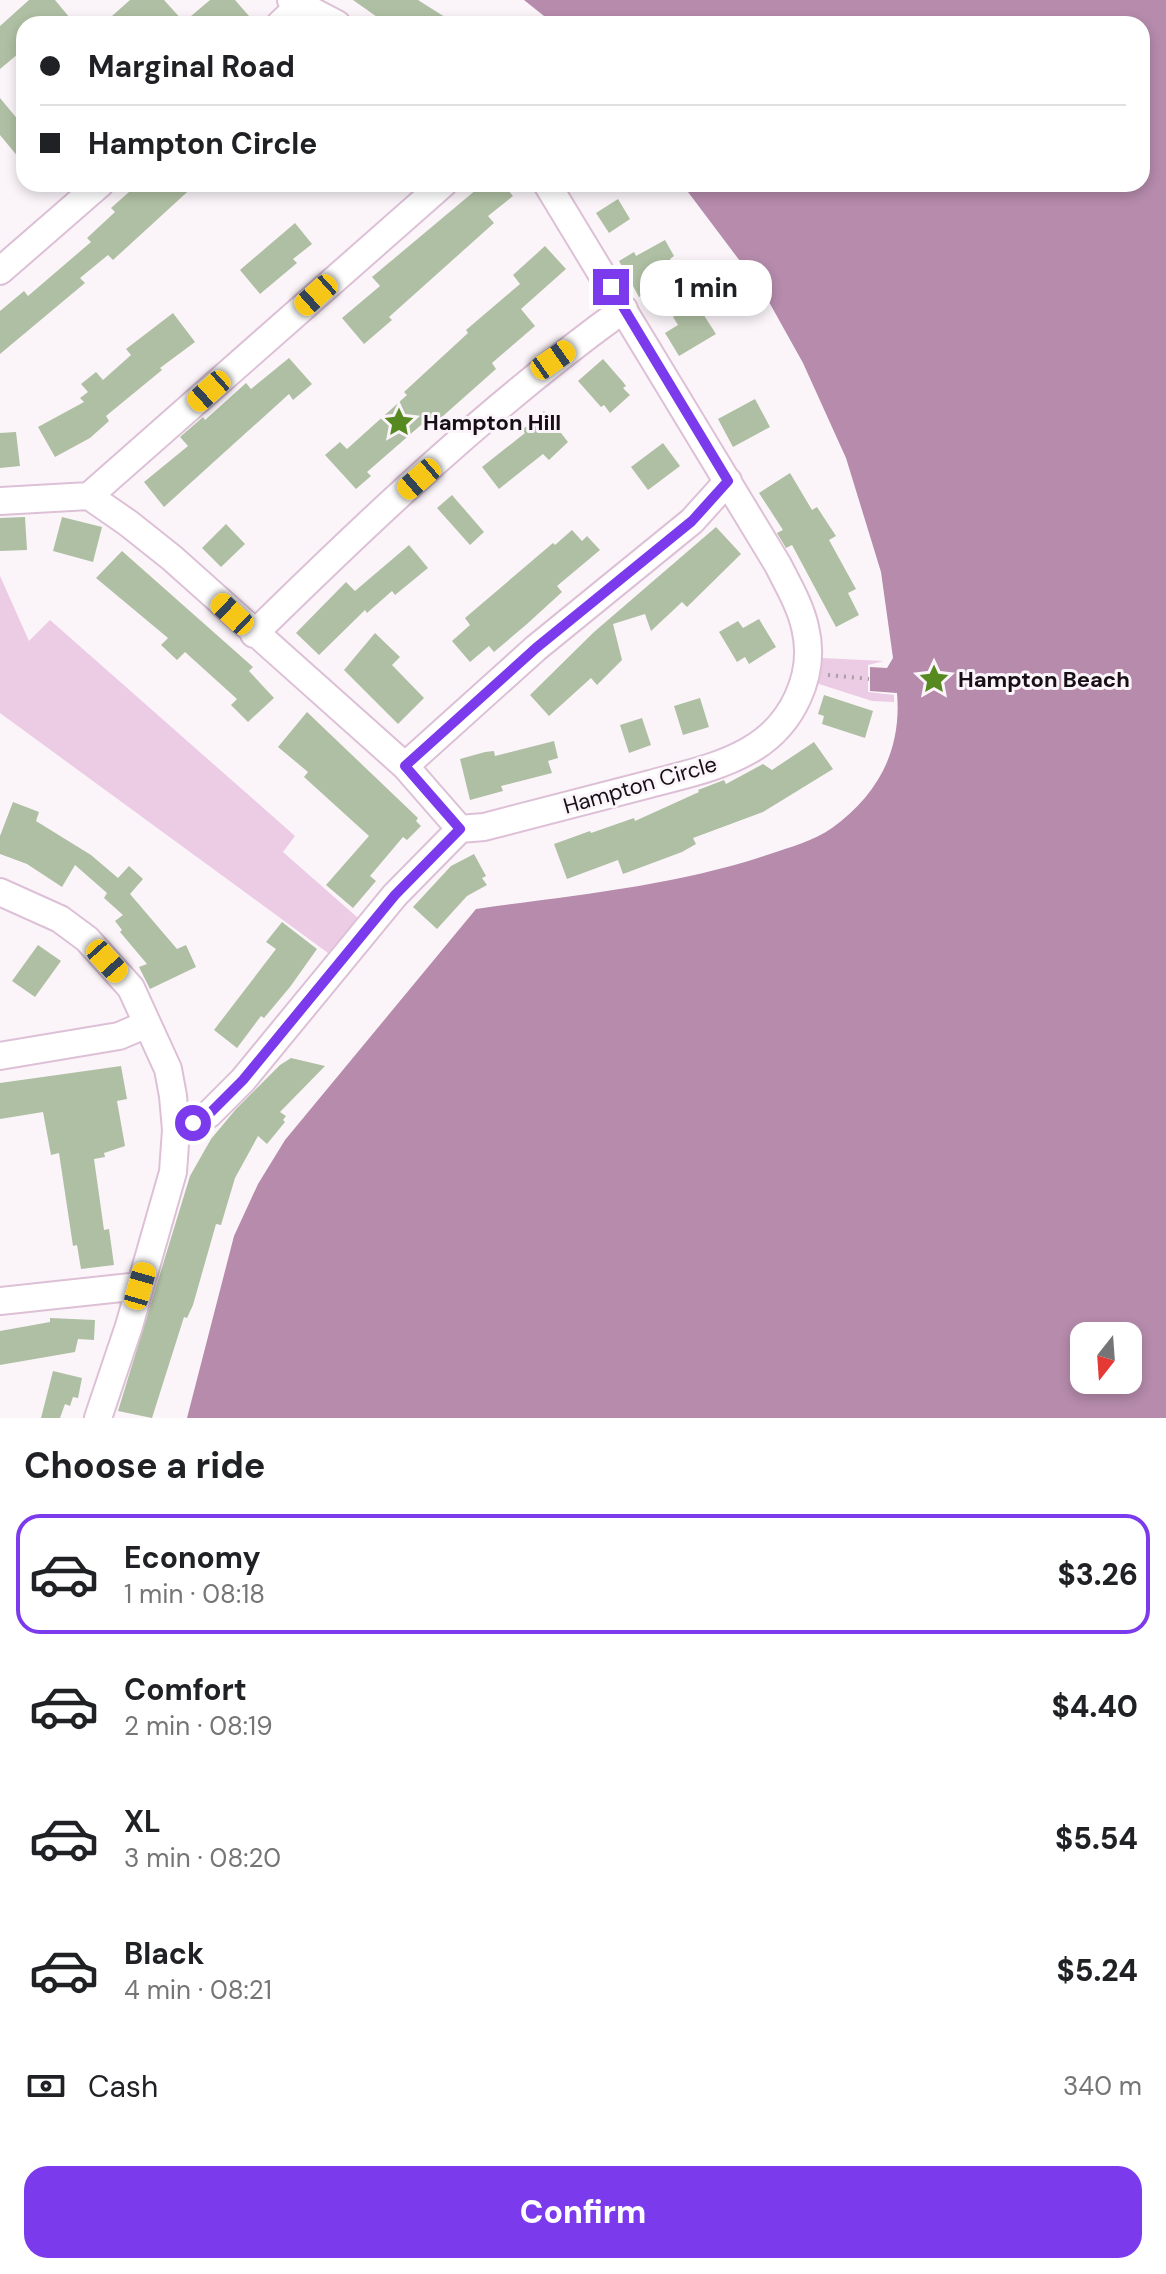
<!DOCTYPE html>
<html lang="en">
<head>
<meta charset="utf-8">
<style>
	body { margin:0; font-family:"DM Sans",sans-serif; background:#f6f6f6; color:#202124; height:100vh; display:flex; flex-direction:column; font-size:30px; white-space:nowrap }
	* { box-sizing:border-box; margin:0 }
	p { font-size:26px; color:#757577 }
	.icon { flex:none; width:44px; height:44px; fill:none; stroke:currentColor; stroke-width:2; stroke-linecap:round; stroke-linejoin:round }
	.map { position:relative; height:1418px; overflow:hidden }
	.details { display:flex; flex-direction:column; background:#fff; flex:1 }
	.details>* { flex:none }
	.hud { position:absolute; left:16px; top:16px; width:1134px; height:176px; border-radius:24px; box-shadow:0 4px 12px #0003; display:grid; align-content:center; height:176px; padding:0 24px; background:#fff }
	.needle { width:52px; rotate:197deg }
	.fabs { position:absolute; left:1070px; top:1322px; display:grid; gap:16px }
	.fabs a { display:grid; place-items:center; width:72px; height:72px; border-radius:16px; background:#fff; box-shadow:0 4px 12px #0003; font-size:40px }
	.end { position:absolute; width:36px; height:36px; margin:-18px; border:10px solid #7c3aed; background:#fff; box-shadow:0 0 0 4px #fff }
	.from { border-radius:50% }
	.bubble { position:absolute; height:56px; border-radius:24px; background:#fff; box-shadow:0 4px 12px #0003; font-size:26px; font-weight:800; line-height:56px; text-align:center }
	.car { position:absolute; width:24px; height:48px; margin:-24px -12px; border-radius:10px; box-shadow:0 0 6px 2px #0007; background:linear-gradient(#f5c518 24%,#345 0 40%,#f5c518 0 76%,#345 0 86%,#f5c518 0) }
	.hud b { display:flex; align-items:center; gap:28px; height:76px; font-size:30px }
	.hud b+b { border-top:2px solid #e0e0e0 }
	.hud i { width:20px; height:20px; background:#202124 }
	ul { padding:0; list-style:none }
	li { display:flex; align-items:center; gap:24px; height:120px; margin:0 16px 12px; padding:0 8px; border:4px solid transparent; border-radius:24px }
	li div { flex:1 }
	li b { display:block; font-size:30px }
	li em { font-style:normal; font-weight:800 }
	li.selected { border-color:#7c3aed }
	li>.icon { width:72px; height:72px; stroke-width:1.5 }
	h2 { padding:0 24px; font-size:36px; line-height:96px }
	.pay { display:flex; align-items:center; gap:20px; height:88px; padding:0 24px; font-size:30px }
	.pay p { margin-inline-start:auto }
	.cta { display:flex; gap:16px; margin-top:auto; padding:16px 24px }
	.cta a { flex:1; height:92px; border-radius:24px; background:#7c3aed; color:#fff; font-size:32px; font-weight:800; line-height:92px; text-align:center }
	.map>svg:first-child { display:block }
	.green { fill:#eccbe4 }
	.water { fill:#b68bac; fill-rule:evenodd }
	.building { fill:#afbfa3 }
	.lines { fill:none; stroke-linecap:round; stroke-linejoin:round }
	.street-casing { stroke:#ddc0d6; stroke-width:30 }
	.path { stroke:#a7a0a6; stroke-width:4; stroke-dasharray:2 6; stroke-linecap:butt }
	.street { stroke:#fff; stroke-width:26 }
	.route { stroke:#7c3aed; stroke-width:10 }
	.labels { text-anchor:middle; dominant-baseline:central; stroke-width:6; stroke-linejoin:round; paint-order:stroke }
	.poi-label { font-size:22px; font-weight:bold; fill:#180f16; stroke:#fbf5fa; text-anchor:start }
	.street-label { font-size:22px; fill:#180f16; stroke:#fbf5fa }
</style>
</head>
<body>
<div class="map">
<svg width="1166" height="1418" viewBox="0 0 1166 1418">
	<rect width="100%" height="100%" fill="#fbf5fa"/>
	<path class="green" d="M0 576 29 641 50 620 295 836 283 852 358 918 328 953 0 713Z
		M821 658 884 661 868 665V692L894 695V702L872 701 816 683Z"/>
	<path class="water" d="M524 0H1166V1418H187L234 1236 258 1184 285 1140 476 909C575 895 675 886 770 854 790 847 814 841 832 828 878 795 902 750 897 693L870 691V667L887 668 893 658 881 572 846 458 803 363 764 293 682 184H1142V24H554ZM1084 1336H1128V1380H1084Z"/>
	<path class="building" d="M29 0H55L75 24H24V49L0 69V26Z
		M130 0H164L184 22 210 0H235L256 24H103Z
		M353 0H418L456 24H387Z
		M0 98 24 127V164L0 135Z
		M138 184H196L113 260 108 255 80 278 85 283 0 354V311L24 291 28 296 91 242 87 238 115 212 111 208Z
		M483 184H503L513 196 488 216 494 223 389 317 392 320 364 344 342 318 380 286 372 277Z
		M618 199 630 219 609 233 596 213Z
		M295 223 312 244 293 259 297 263 260 294 240 270Z
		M665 240 674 256 670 259 679 275 639 297 619 261 634 252 636 256Z
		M545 246 566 269 521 309 535 326 492 363 496 369 434 424 429 418 367 472 371 476 356 489 325 455 340 442 347 449 407 395 404 392 468 333 466 330 520 284 513 275Z
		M696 303 716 334 679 356 665 333 678 325 673 317Z
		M173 313 195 342 160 368 162 370 106 416 109 421 90 438 55 457 38 427 84 402 80 398 88 392 81 384 96 372 103 380 131 355 126 349Z
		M289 358 312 384 293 400 289 394 164 507 144 482 188 446 180 437 203 417 205 420 246 383 251 389Z
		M603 359 623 382 626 386 623 388 630 395 610 413 604 405 601 407 578 381Z
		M755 399 770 427 733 447 718 419Z
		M544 411 568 442 549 460 543 454 499 489 482 467 525 433 522 430Z
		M16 432 20 466 0 468V433Z
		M663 443 680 466 648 490 631 467Z
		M790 473 812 510 817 507 836 536 829 540 856 589 848 593 859 615 836 627 792 545 786 548 777 533 783 530 759 493Z
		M452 495 484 532 470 545 437 508Z
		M25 517 27 550 0 551V518Z
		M62 517 102 527 93 562 53 551Z
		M226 524 245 544 221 567 202 548Z
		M716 527 741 554 687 607 682 602 651 631 645 614 613 624 622 660 597 685 591 678 549 716 530 695 594 632Z
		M572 530 582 541 587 536 600 550 557 586 562 592 527 624 494 652 489 646 470 662 452 641 470 625 465 618 553 543 555 545Z
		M409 545 428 568 395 595 392 591 367 613 365 610 319 655 296 633 346 582 355 591Z
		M122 551 253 667 249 671 274 698 248 722 231 705 237 699 185 652 177 660 161 645 168 638 96 578Z
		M759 619 776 647 749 664 745 657 737 662 719 632 738 621 743 628Z
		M375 633 400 657 392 665 424 698 398 724 344 670Z
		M824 695 873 711 865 738 822 724 824 716 818 714Z
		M700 698 709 727 683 735 674 706Z
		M307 712 418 818 416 821 421 826 407 840 403 837 370 876 376 881 353 908 326 885 369 836 304 777 308 772 278 747Z
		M642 718 651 745 629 753 620 725Z
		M554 741 558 758 548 761 552 773 501 786 503 791 470 800 460 759 485 752 494 751 495 756Z
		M814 742 833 769 763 812 693 838 696 844 682 852 623 874 618 860 567 879 554 844 590 831 591 833 634 818 635 821 699 792 698 790 724 780 726 784 763 764 772 770Z
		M13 802 39 812 36 821 91 855 118 878 129 866 143 879 130 894 177 949 186 945 196 967 150 989 139 967 147 964 120 932 122 930 115 921 123 915 104 898 107 893 75 865 62 887 27 864 0 854V836Z
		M474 854 486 876 482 878 487 885 467 896 437 929 413 907 451 866Z
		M282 922 317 949 290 987 264 1018 261 1016 237 1048 214 1030 276 949 266 942Z
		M38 945 61 961 35 997 12 981Z
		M291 1058 325 1066 280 1112 286 1116 283 1120 285 1122 267 1144 258 1136 235 1178 221 1225 216 1224 193 1305 187 1318 184 1317 152 1418 118 1411 190 1176 211 1139 236 1109 280 1065Z
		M121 1066 127 1099 117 1101 125 1146 104 1153 105 1157 94 1159 104 1230 109 1229 114 1265 81 1269 77 1245 73 1246 59 1153 51 1155 43 1112 0 1119V1083Z
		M50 1318 95 1320 94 1340 78 1339 75 1352 0 1365V1331L50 1322Z
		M53 1371 82 1378 78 1398 73 1397 70 1406 65 1404 60 1418H41Z"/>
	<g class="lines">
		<g class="street-casing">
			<path id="street" d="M291 0 337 24
				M280 24 300 5
				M0 271 100 184
				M89 496 443 184
				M0 501 89 496 128 523 172 558 405 766 460 829 484 827C539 813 594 799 650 784 683 775 718 768 748 751 792 727 817 675 805 627 800 605 788 585 778 565L547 184
				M254 634C371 519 491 405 624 309
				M405 766 536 648 692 521 728 481
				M0 892 60 919 87 939 131 988 168 1069 173 1096 176 1130 173 1172 129 1326 98 1418
				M0 1056 119 1036 147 1024
				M176 1132 209 1114 243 1080 395 895 460 829
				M0 1301 140 1286"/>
		</g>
		<path class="path" d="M828 675 869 679"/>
		<use href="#street" class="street"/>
	</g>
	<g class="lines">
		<path class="route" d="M193 1123 209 1114 243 1080 395 895 460 829 405 766 536 648 692 521 728 481 611 287"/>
	</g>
	<defs>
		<g id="sight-bare" transform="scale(2.4)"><path d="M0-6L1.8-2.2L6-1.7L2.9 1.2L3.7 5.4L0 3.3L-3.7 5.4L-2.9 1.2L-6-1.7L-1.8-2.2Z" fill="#568a21" stroke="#fbf5fa" stroke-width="2.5" paint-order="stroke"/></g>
	</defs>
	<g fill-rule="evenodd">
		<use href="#sight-bare" x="399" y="422"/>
		<use href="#sight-bare" x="934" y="679"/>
	</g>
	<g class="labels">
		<g class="poi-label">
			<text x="423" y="422">Hampton Hill</text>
			<text x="958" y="679">Hampton Beach</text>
		</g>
		<g class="street-label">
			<text transform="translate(640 785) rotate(-16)">Hampton Circle</text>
		</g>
	</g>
</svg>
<div class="fabs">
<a><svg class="needle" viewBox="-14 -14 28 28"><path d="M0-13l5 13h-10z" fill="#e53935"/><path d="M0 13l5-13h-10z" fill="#757577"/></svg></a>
</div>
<i class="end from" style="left:193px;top:1123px"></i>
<i class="end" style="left:611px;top:287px"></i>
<div class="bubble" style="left:640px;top:260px;width:132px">1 min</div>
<i class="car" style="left:316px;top:295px;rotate:228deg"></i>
<i class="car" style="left:553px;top:360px;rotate:55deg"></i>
<i class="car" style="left:209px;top:391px;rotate:228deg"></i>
<i class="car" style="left:419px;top:479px;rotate:229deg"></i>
<i class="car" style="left:232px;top:614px;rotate:313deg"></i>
<i class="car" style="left:107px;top:961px;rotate:138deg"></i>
<i class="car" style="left:140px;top:1286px;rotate:16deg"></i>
<div class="hud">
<b><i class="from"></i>Marginal Road</b>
<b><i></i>Hampton Circle</b>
</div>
</div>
<section class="details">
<h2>Choose a ride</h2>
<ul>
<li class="selected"><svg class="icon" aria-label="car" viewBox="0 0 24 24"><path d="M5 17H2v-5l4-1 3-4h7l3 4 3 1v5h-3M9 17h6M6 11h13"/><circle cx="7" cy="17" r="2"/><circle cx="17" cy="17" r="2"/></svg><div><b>Economy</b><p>1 min · 08:18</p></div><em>$3.26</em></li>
<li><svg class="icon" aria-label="car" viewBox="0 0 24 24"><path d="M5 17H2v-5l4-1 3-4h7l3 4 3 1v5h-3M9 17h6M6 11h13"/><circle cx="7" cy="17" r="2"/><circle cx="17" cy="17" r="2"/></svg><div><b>Comfort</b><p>2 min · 08:19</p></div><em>$4.40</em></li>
<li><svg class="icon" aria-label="car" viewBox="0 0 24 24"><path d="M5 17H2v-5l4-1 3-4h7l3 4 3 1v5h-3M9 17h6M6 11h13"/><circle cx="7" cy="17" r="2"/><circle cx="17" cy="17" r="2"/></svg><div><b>XL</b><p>3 min · 08:20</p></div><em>$5.54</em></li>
<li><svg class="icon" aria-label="car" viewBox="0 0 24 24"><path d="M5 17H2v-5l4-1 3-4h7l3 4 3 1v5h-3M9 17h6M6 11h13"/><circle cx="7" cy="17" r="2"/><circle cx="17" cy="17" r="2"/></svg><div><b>Black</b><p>4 min · 08:21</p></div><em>$5.24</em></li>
</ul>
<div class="pay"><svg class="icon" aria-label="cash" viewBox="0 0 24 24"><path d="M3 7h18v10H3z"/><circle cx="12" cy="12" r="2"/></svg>Cash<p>340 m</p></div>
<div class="cta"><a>Confirm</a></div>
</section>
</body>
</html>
